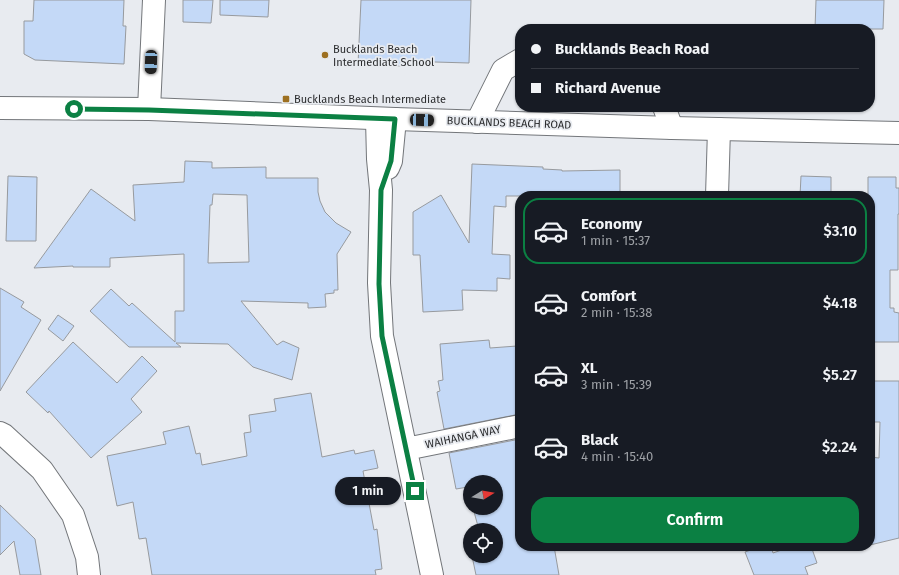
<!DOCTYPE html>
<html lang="en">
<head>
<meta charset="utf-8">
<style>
	body { margin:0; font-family:"Fira Sans",sans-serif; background:#242831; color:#f1f3f6; height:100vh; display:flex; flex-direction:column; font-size:15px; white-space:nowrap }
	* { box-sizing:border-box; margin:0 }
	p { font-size:13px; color:#9ea1a6 }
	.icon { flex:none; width:22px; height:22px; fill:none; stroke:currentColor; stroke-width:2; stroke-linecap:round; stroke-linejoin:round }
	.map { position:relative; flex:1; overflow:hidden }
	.panel { position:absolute; left:515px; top:191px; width:360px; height:360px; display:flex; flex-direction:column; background:#171b24; border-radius:16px; box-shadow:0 1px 3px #0004 }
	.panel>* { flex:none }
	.banner { position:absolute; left:515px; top:24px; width:360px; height:88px; border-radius:16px; box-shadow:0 1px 3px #0004; display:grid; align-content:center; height:88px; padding:0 16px; background:#171b24 }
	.needle { width:26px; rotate:79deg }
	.buttons { position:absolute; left:463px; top:475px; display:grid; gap:8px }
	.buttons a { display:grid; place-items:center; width:40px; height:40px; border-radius:50%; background:#171b24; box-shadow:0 1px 3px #0004; font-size:20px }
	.end { position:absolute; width:18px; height:18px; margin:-9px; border:5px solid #0b8043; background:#fff; box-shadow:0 0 0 2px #fff }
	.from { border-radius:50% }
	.bubble { position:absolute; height:28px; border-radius:14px; background:#171b24; box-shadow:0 1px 3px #0004; font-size:13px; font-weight:600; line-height:28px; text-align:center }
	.car { position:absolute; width:12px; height:24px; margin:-12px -6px; border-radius:5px; box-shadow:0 0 3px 1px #0007; background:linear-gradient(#222 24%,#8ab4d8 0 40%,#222 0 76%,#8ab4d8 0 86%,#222 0) }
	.banner b { display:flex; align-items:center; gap:14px; height:38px; font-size:15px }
	.banner b+b { border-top:1px solid #363941 }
	.banner i { width:10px; height:10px; background:#f1f3f6 }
	ul { padding:7px 0 0; list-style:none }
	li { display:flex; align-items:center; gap:12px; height:66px; margin:0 8px 6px; padding:0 8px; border:2px solid transparent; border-radius:16px }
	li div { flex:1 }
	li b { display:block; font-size:15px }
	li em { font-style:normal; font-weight:600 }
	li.selected { border-color:#0b8043 }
	li>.icon { width:36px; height:36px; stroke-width:1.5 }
	.action { display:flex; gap:8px; margin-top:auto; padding:8px 16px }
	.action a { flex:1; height:46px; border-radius:16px; background:#0b8043; color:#fff; font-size:16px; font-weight:600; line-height:46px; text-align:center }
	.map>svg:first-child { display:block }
	.building { fill:#c4d9f7; stroke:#979a9e; fill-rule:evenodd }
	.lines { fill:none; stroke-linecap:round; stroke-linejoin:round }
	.minor-casing { stroke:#73767a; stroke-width:24 }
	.major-casing { stroke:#73767a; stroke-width:24 }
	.minor { stroke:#fff; stroke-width:22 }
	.major { stroke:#fff; stroke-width:22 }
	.route { stroke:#0b8043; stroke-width:5 }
	.poi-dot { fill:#9d7021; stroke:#e8ebf0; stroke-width:1.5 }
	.labels { text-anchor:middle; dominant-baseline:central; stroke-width:3.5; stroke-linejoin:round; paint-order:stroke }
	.poi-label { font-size:11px; fill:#2a2b2d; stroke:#e8ebf0; text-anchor:start }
	.street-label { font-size:11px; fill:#2a2b2d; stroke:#e8ebf0 }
</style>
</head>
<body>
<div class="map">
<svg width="899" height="575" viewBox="0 0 899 575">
	<rect width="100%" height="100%" fill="#e8ebf0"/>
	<path class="building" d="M34 0H124L123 26H126L124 64 35 60 24 54V21H33Z
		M183 0H213L211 23 183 22Z
		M220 0H269L268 17 220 15Z
		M361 0H471L469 63 401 61V66L358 64Z
		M816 0H884L883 29H815Z
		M185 161 212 162V168L266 167V178H318V192L320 201 325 212 336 223 351 232 337 254 338 290H334V293L325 294 326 307 308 308V303L241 301 277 345 283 341 299 348 292 380 253 367 228 344 176 343 181 347H129L90 311 111 289 129 306 132 303 175 342V311H184V254L110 258V267H73V266L34 268 91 189 135 221 133 185 184 182ZM213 194 247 195 249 262 208 263 210 205H212Z
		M472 164 543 167V169L562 170V171L620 170V193H618V196H506V207L494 206 492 254 510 255V279L497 278V291L462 290 463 310 423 312 420 255H413V212L441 195 469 243Z
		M8 176 37 177 36 241H6Z
		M801 176 831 177V196H800Z
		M868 177H896V188H899V214H898V270H890V308H894V312L899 313V342H870V196H868Z
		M0 288 24 302 21 307 41 320 0 391Z
		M58 315 74 326 63 341 48 329Z
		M489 340 490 348 517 346 520 379V414L444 429 437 392 440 391 438 381 443 380 440 344Z
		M73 342 117 383 142 356 157 371 131 399 142 412 91 458 49 411 48 413 26 392Z
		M870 381H899V538L870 545V457L879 458 880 422H870Z
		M311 393 322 457 354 450 355 454 374 450 378 468 363 471 374 530 377 529 382 569 375 570 376 575H152L146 538 139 539 133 502 117 506 107 456 166 444 163 432 189 426 196 454 200 453 202 465 247 456 244 433 251 432 249 415 276 411 274 399Z
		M520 439V546H554L559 575H476L472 556H496V530H479L473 508H496V482H470V494L468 487 456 489 449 453Z
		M0 505 35 539 41 575H20L14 541 0 555Z
		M762 546H771L773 553 793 546H811L817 563 805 567 808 575H754L745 552Z"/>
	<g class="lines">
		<g class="minor-casing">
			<path id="minor" d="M664 107 672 128
				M149 109 154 0
				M377 119 378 159 381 190 379 283 382 336 432 575
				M477 122 503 70 520 60
				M388 168 391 161 395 119
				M717 196 719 129
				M0 433 4 435 42 470 73 515 87 557 89 575
				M406 449 520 426"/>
		</g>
		<g class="major-casing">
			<path id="major" d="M0 108 149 109 395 119 672 128 899 133"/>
		</g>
		<use href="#minor" class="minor"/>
		<use href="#major" class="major"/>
	</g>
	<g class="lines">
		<path class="route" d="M74 109 149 110 395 119 391 161 381 190 379 284 382 336 415 491"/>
	</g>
	<g class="poi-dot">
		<circle cx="325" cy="55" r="4"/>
		<rect x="282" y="95" width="8" height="8" rx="2"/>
	</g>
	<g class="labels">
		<g class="poi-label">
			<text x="333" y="49">Bucklands Beach<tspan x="333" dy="13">Intermediate School</tspan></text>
			<text x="294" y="99">Bucklands Beach Intermediate</text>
		</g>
		<g class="street-label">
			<text transform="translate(509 123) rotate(2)">BUCKLANDS BEACH ROAD</text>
			<text transform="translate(463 437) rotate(-12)">WAIHANGA WAY</text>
		</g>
	</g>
</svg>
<div class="buttons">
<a><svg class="needle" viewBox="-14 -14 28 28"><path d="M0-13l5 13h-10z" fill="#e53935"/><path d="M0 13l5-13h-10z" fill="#9ea1a6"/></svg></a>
<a><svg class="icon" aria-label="locate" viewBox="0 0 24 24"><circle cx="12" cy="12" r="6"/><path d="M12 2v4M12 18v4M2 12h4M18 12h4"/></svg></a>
</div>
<i class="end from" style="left:74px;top:109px"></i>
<i class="end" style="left:415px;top:491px"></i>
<div class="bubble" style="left:335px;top:477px;width:66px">1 min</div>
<i class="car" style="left:151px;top:62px;rotate:182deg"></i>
<i class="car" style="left:422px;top:120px;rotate:92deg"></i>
<div class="banner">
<b><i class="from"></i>Bucklands Beach Road</b>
<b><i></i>Richard Avenue</b>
</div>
<section class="panel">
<ul>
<li class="selected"><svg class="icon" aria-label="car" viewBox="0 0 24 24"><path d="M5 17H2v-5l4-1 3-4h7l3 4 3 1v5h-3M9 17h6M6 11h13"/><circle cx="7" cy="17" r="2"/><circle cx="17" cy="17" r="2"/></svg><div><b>Economy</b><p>1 min · 15:37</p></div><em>$3.10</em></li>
<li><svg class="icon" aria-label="car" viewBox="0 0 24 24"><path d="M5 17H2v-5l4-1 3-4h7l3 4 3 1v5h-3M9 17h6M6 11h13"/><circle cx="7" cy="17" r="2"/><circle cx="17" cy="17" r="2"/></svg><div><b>Comfort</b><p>2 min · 15:38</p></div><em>$4.18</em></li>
<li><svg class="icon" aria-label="car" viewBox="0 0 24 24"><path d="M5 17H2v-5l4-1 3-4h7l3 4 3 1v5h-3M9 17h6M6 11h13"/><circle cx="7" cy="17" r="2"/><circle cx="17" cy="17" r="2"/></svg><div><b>XL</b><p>3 min · 15:39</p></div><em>$5.27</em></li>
<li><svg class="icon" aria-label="car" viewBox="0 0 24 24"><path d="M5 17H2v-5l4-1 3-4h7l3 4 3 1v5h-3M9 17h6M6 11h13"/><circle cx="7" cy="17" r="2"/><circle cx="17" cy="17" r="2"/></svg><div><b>Black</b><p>4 min · 15:40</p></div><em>$2.24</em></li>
</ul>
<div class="action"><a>Confirm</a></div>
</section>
</div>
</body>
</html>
